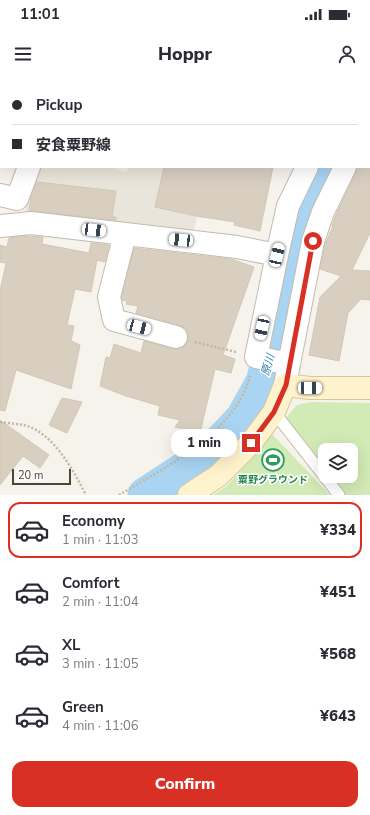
<!DOCTYPE html>
<html lang="en">
<head>
<meta charset="utf-8">
<style>
	body { margin:0; font-family:"Nunito Sans","Noto Sans JP",sans-serif; background:#f2f2f3; color:#2b2b33; height:100vh; display:flex; flex-direction:column; font-size:15px; white-space:nowrap }
	* { box-sizing:border-box; margin:0 }
	p { font-size:13px; color:#7c7c81 }
	.icon { flex:none; width:22px; height:22px; fill:none; stroke:currentColor; stroke-width:2; stroke-linecap:round; stroke-linejoin:round }
	.map { position:relative; height:415px; overflow:hidden }
	.drawer { display:flex; flex-direction:column; background:#fff; flex:1 }
	.drawer>* { flex:none }
	.guide { position:absolute; left:0px; top:0px; width:370px; height:88px; box-shadow:0 4px 16px #0002; display:grid; align-content:center; height:88px; padding:0 12px; background:#fff }
	.tools { position:absolute; left:318px; top:363px; display:grid; gap:8px }
	.tools a { display:grid; place-items:center; width:40px; height:40px; border-radius:8px; background:#fff; box-shadow:0 4px 16px #0002; font-size:20px }
	.scale { position:absolute; left:12px; bottom:10px; width:59px; box-sizing:border-box; padding-left:4px; border:2px solid #4b4439; border-top:0; font-size:11px; line-height:14px; white-space:nowrap; color:#4b4439; -webkit-text-stroke:3px #fff; paint-order:stroke }
	.end { position:absolute; width:18px; height:18px; margin:-9px; border:5px solid #d93025; background:#fff; box-shadow:0 0 0 2px #fff }
	.from { border-radius:50% }
	.bubble { position:absolute; height:28px; border-radius:12px; background:#fff; box-shadow:0 4px 16px #0002; font-size:13px; font-weight:800; line-height:28px; text-align:center }
	.car { position:absolute; width:12px; height:24px; margin:-12px -6px; border-radius:5px; box-shadow:0 0 3px 1px #0007; background:linear-gradient(#fff 24%,#345 0 40%,#fff 0 76%,#345 0 86%,#fff 0) }
	.guide b { display:flex; align-items:center; gap:14px; height:38px; font-size:15px }
	.guide b+b { border-top:1px solid #e1e1e2 }
	.guide i { width:10px; height:10px; background:#2b2b33 }
	ul { padding:7px 0 0; list-style:none }
	li { display:flex; align-items:center; gap:12px; height:56px; margin:0 8px 6px; padding:0 4px; border:2px solid transparent; border-radius:12px }
	li div { flex:1 }
	li b { display:block; font-size:15px }
	li em { font-style:normal; font-weight:800 }
	li.on { border-color:#d93025 }
	li>.icon { width:36px; height:36px; stroke-width:1.5 }
	.button { display:flex; gap:8px; margin-top:auto; padding:8px 12px }
	.button a { flex:1; height:46px; border-radius:12px; background:#d93025; color:#fff; font-size:16px; font-weight:800; line-height:46px; text-align:center }
	.status { display:flex; justify-content:space-between; align-items:center; height:28px; padding:0 20px; background:#fff; direction:ltr }
	.status svg { height:11px; fill:currentColor }
	header { display:flex; justify-content:space-between; align-items:center; height:52px; padding:0 12px; background:#fff; font-size:18px; font-weight:800 }
	.map>svg:first-child { display:block }
	.residential { fill:#eae5da }
	.green { fill:#d2eab5 }
	.lines { fill:none; stroke-linecap:round; stroke-linejoin:round }
	.river { stroke:#a9d4f2; stroke-width:35 }
	.building { fill:#d8cfc1; stroke:#d3c7b4 }
	.lane-casing { stroke:#c2bbae; stroke-width:13 }
	.street-casing { stroke:#c2bbae; stroke-width:24 }
	.secondary-casing { stroke:#d6c79b; stroke-width:24 }
	.path { stroke:#c4b79f; stroke-width:2.5; stroke-dasharray:2 2; stroke-linecap:butt }
	.lane { stroke:#fff; stroke-width:11 }
	.street { stroke:#fff; stroke-width:22 }
	.secondary { stroke:#fff3cd; stroke-width:22 }
	.route { stroke:#d93025; stroke-width:5 }
	.labels { text-anchor:middle; dominant-baseline:central; stroke-width:3; stroke-linejoin:round; paint-order:stroke }
	.leisure-label { font-size:10px; font-weight:bold; fill:#27864d; stroke:#fff }
	.water-label { font-size:11px; font-style:italic; fill:#2e7ab2; stroke:#fff }
</style>
</head>
<body>
<div class="status"><b>11:01</b><svg viewBox="0 0 49 12"><path d="M0 12V9h3v3zM5 12V6h3v6zM10 12V3h3v9zM15 12V0h3v12zM26 1h20v11H26zM47 4h2v5h-2z"/></svg></div>
<header><svg class="icon" aria-label="menu" viewBox="0 0 24 24"><path d="M4 6h16M4 12h16M4 18h16"/></svg>Hoppr<svg class="icon" aria-label="person" viewBox="0 0 24 24"><circle cx="12" cy="8" r="4"/><path d="M4 21q1-7 8-7t8 7"/></svg></header>
<div class="map">
<svg width="370" height="415" viewBox="0 0 370 415">
	<rect width="100%" height="100%" fill="#f6f3ec"/>
	<path class="residential" d="M39 87H110L126 92 129 87H208L193 155 25 131Z"/>
	<path class="green" d="M310 322 370 323V415H344L330 396H351V370H325V390L285 339 297 325Z
		M272 354 330 415H213L227 406Z"/>
	<g class="lines">
		<path class="river" d="M369 6 370 4
			M145 415 211 372 243 338 263 302 277 250 298 151 326 87"/>
	</g>
	<path class="building" d="M164 87H273L260 151 234 145 235 142 196 136 155 127Z
		M357 87H370V153L352 190 370 191V220L361 219 348 233 339 281 309 275 320 217 341 196 320 189 325 165 333 146H332L335 137 356 92Z
		M37 102 116 111 112 137H116V140L29 131 31 117Z
		M24 156 43 157 42 164 89 173 91 163 109 165 105 182 97 180 91 212 75 209 67 245 74 246 71 261 80 265 71 309 16 290 5 331 0 330V211L6 183 0 182V165L7 167 9 158Z
		M134 168 231 179 254 187 223 275 235 279 231 293 215 289 200 353 175 347 180 340 158 335 160 326 126 316 100 306 106 277 110 278 114 264 141 273 144 261 173 269H179L184 266 188 260V253L185 248 179 245 136 233 138 226 126 224 127 221 122 220V217Z
		M62 318 82 322 67 353 49 345Z
		M0 340 49 375 40 388 23 376 0 405Z"/>
	<g class="lines">
		<g class="lane-casing">
			<path id="lane" d="M274 332 339 415"/>
		</g>
		<g class="street-casing">
			<path id="street" d="M295 0 299 1
				M60 1V0
				M348 1V0
				M369 43 370 42
				M0 115 17 119 29 87
				M0 146 31 143 237 167 277 175
				M125 154 109 217 114 240 176 257
				M289 284 313 161 323 132 345 87
				M285 305 289 284 256 277 277 175 288 126 307 87"/>
		</g>
		<g class="secondary-casing">
			<path id="secondary" d="M189 415 218 396 251 363 274 332 285 305 310 308H370"/>
		</g>
		<path class="path" d="M195 262 236 272
			M0 342C8 343 17 344 24 345 54 353 73 390 86 415
			M119 415C166 387 235 353 250 296"/>
		<use href="#lane" class="lane"/>
		<use href="#street" class="street"/>
		<use href="#secondary" class="secondary"/>
	</g>
	<g class="lines">
		<path class="route" d="M251 363 274 332 286 305 313 161"/>
	</g>
	<defs>
		<g id="stadium-ring" transform="scale(1.15)"><circle r="9.5" fill="#fff" stroke="#2e9e5b" stroke-width="1.5"/><path d="M0-5a6.5 5 0 1 0 0 10a6.5 5 0 1 0 0-10ZM-3.5-1.8h7v3.6h-7Z" fill="#2e9e5b"/></g>
	</defs>
	<g fill-rule="evenodd">
		<use href="#stadium-ring" x="273" y="380"/>
	</g>
	<g class="labels">
		<g class="leisure-label">
			<text x="273" y="400">粟野グラウンド</text>
		</g>
		<g class="water-label">
			<text transform="translate(268 285) rotate(-75)">原川</text>
		</g>
	</g>
</svg>
<div class="tools">
<a><svg class="icon" aria-label="layers" viewBox="0 0 24 24"><path d="M12 4l9 5-9 5-9-5zM3 14l9 5 9-5"/></svg></a>
</div>
<div class="scale">20 m</div>
<i class="end from" style="left:313px;top:161px"></i>
<i class="end" style="left:251px;top:363px"></i>
<div class="bubble" style="left:171px;top:349px;width:66px">1 min</div>
<i class="car" style="left:94px;top:150px;rotate:97deg"></i>
<i class="car" style="left:181px;top:160px;rotate:276deg"></i>
<i class="car" style="left:277px;top:175px;rotate:13deg"></i>
<i class="car" style="left:139px;top:247px;rotate:105deg"></i>
<i class="car" style="left:262px;top:248px;rotate:192deg"></i>
<i class="car" style="left:310px;top:308px;rotate:90deg"></i>
<div class="guide">
<b><i class="from"></i>Pickup</b>
<b><i></i>安食粟野線</b>
</div>
</div>
<section class="drawer">
<ul>
<li class="on"><svg class="icon" aria-label="car" viewBox="0 0 24 24"><path d="M5 17H2v-5l4-1 3-4h7l3 4 3 1v5h-3M9 17h6M6 11h13"/><circle cx="7" cy="17" r="2"/><circle cx="17" cy="17" r="2"/></svg><div><b>Economy</b><p>1 min · 11:03</p></div><em>¥334</em></li>
<li><svg class="icon" aria-label="car" viewBox="0 0 24 24"><path d="M5 17H2v-5l4-1 3-4h7l3 4 3 1v5h-3M9 17h6M6 11h13"/><circle cx="7" cy="17" r="2"/><circle cx="17" cy="17" r="2"/></svg><div><b>Comfort</b><p>2 min · 11:04</p></div><em>¥451</em></li>
<li><svg class="icon" aria-label="car" viewBox="0 0 24 24"><path d="M5 17H2v-5l4-1 3-4h7l3 4 3 1v5h-3M9 17h6M6 11h13"/><circle cx="7" cy="17" r="2"/><circle cx="17" cy="17" r="2"/></svg><div><b>XL</b><p>3 min · 11:05</p></div><em>¥568</em></li>
<li><svg class="icon" aria-label="car" viewBox="0 0 24 24"><path d="M5 17H2v-5l4-1 3-4h7l3 4 3 1v5h-3M9 17h6M6 11h13"/><circle cx="7" cy="17" r="2"/><circle cx="17" cy="17" r="2"/></svg><div><b>Green</b><p>4 min · 11:06</p></div><em>¥643</em></li>
</ul>
<div class="button"><a>Confirm</a></div>
</section>
</body>
</html>
